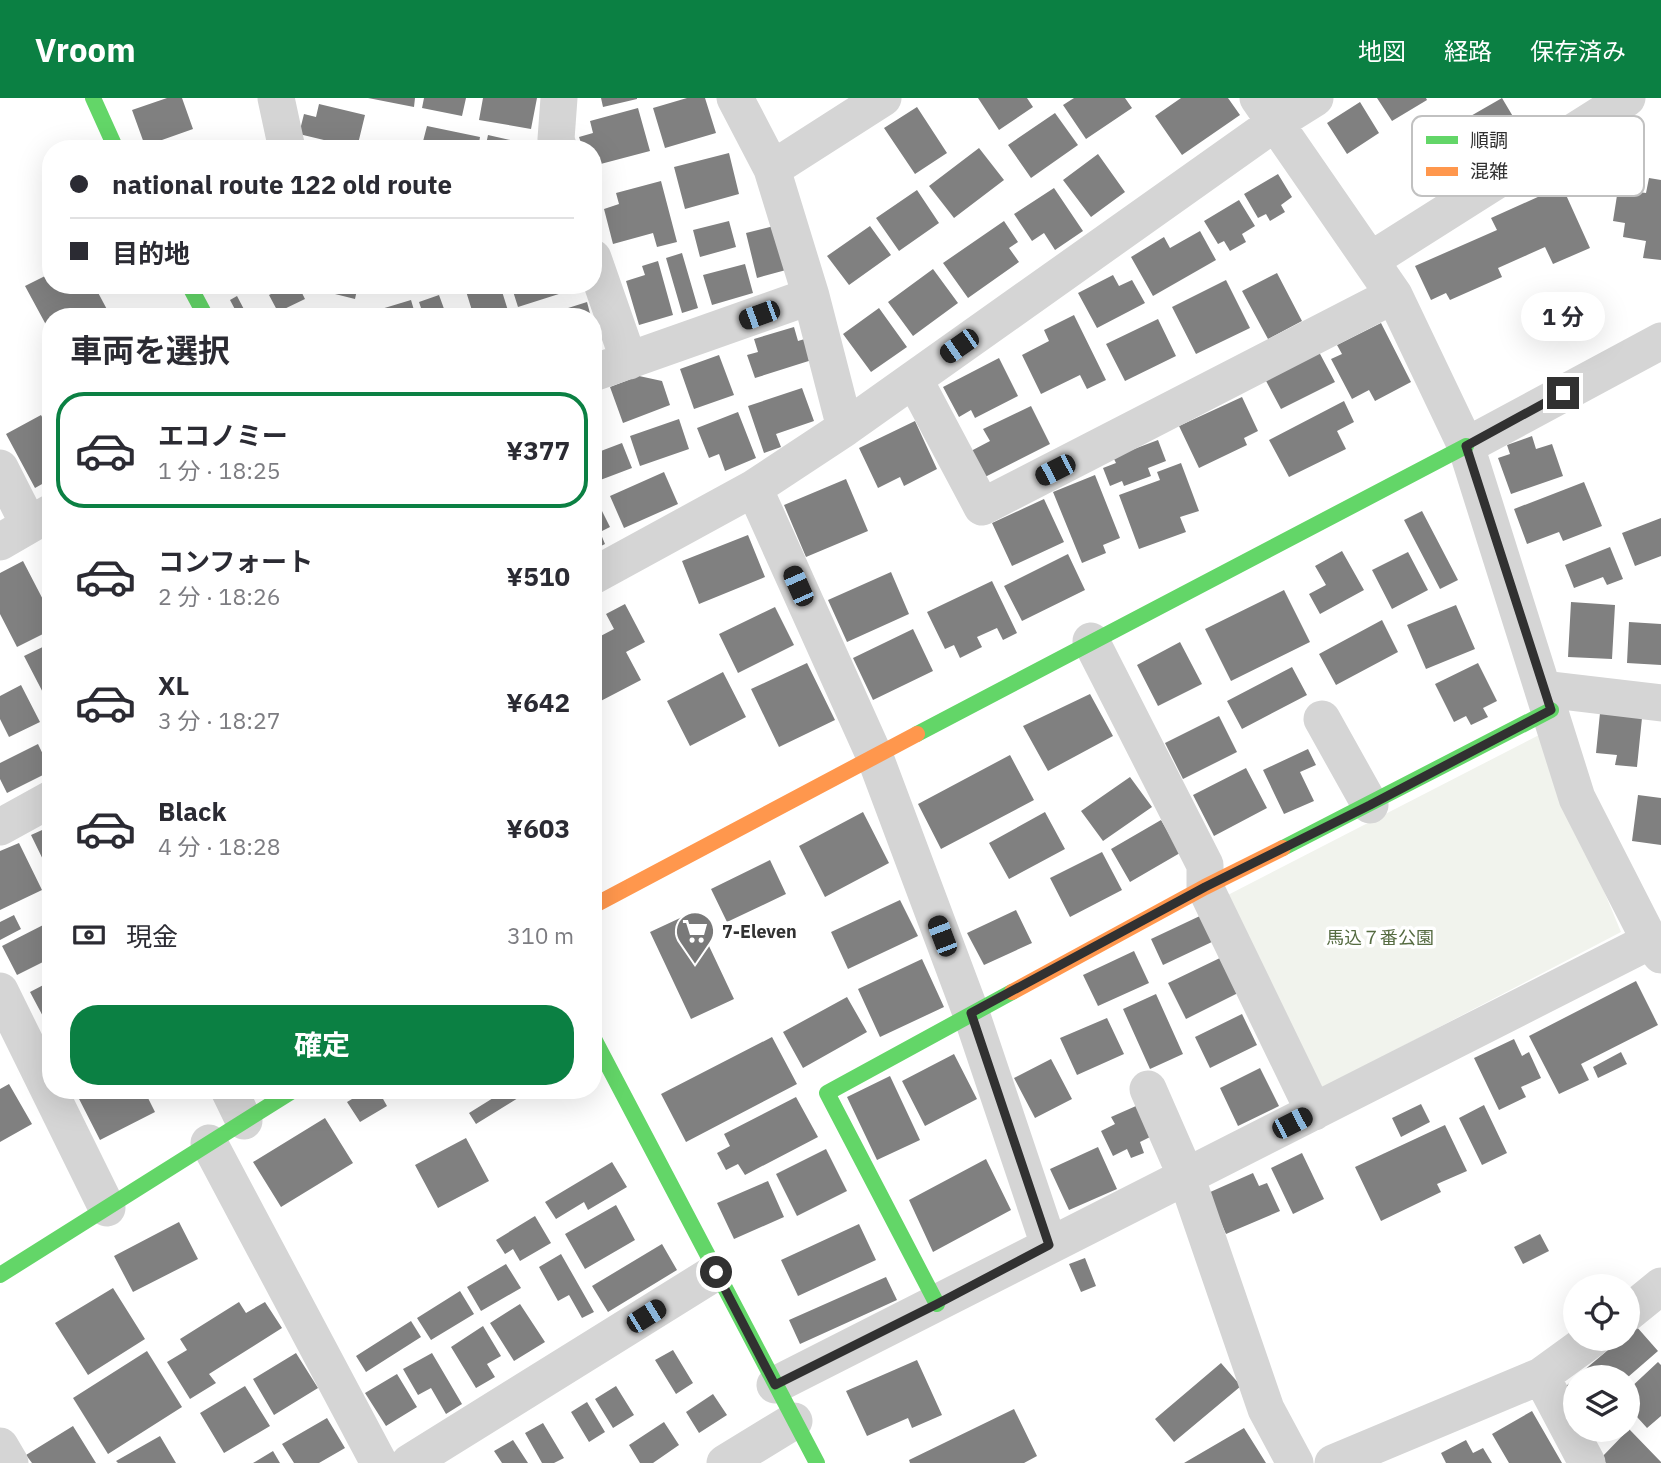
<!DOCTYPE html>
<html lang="ja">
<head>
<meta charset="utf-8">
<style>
	body { margin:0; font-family:"IBM Plex Sans","Noto Sans JP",sans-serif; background:#f2f2f3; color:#2b2b33; height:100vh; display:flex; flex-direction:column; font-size:26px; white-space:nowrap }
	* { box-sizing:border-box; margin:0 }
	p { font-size:23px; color:#7c7c81 }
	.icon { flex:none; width:38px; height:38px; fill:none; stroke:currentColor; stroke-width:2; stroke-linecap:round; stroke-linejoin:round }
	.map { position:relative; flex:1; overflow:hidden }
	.side { position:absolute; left:42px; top:210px; width:560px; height:791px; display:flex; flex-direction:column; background:#fff; border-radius:28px; box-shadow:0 7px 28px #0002 }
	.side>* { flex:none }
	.top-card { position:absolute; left:42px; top:42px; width:560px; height:154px; border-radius:28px; box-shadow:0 7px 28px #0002; display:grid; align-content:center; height:154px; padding:0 28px; background:#fff }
	.fabs { position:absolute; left:1563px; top:1176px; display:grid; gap:14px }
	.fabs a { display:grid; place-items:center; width:77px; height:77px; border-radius:50%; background:#fff; box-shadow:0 7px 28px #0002; font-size:35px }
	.end { position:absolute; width:32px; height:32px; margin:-16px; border:9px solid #313131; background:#fff; box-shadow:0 0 0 4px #fff }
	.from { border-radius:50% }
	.bubble { position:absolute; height:49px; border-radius:24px; background:#fff; box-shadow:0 7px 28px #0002; font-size:23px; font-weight:700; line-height:49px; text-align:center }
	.car { position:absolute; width:21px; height:42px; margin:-21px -10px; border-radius:9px; box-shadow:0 0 5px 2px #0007; background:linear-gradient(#222 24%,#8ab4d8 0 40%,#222 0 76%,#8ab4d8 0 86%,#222 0) }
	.top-card b { display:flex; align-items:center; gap:24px; height:66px; font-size:26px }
	.top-card b+b { border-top:2px solid #e1e1e2 }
	.top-card i { width:18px; height:18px; background:#2b2b33 }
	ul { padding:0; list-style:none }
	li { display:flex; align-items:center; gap:21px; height:116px; margin:0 14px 10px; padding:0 14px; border:4px solid transparent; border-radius:28px }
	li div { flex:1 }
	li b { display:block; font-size:26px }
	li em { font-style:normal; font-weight:700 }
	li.active { border-color:#0b8043 }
	li>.icon { width:63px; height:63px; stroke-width:1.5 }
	h2 { padding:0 28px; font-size:32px; line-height:84px }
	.pay { display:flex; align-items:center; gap:18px; height:77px; padding:0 28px; font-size:26px }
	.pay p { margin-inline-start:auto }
	.primary-button { display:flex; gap:14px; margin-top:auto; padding:14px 28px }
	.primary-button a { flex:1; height:80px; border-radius:28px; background:#0b8043; color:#fff; font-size:28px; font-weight:700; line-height:80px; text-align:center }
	header { display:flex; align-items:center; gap:42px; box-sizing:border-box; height:98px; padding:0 35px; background:#0b8043; color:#fff }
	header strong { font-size:33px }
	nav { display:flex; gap:38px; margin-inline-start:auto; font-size:24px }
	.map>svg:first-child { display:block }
	.green { fill:#f1f3ed }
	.building { fill:#808080 }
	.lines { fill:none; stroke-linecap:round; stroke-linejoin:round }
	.street { stroke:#d5d5d5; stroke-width:37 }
	.fast { stroke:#63d668; stroke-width:16 }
	.slow { stroke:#ff974d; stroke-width:16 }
	.route { stroke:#313131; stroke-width:9 }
	.labels { text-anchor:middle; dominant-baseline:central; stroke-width:7; stroke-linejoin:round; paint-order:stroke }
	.poi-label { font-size:18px; font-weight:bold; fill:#313131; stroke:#fff; text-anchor:start }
	.park-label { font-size:18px; fill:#556b41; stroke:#fff }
	.key { fill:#fff; stroke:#c1c1c1; stroke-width:2 }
	.key-label { font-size:19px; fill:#313131 }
</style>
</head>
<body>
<header>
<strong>Vroom</strong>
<nav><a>地図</a><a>経路</a><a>保存済み</a></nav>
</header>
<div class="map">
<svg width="1661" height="1365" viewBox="0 0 1661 1365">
	<rect width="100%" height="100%" fill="#fff"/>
	<path class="green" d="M1539 637 1621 834 1315 994 1224 799Z"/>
	<path class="building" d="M167 0H182L193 31 145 48 132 12Z
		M368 0H415L414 9Z
		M424 0H466L462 18 422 10Z
		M483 0H537L531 31 479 22Z
		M601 0H637V1L603 9Z
		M687 0H705L716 35 665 50 653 10Z
		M978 0H1027L1033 9 999 32Z
		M1074 0H1125L1132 10 1086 41 1063 7Z
		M1181 0H1228L1240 17 1182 57 1155 18Z
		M1377 0H1426L1427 2 1392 23Z
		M1502 0 1524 37 1506 49 1499 38 1478 50 1462 23Z
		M1360 4 1379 35 1347 56 1327 25Z
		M319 6 365 17 357 50 299 36 304 16 316 19Z
		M917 9 947 55 915 76 884 30Z
		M638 10 650 53 593 68V51H583L579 39 593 35 590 23Z
		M1055 15 1078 47 1031 80 1008 47Z
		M427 28 480 39 478 51H421Z
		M488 37 542 49V51H485Z
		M979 50 1004 82 954 120 929 88Z
		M729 55 739 96 685 111 674 69Z
		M1098 56 1125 94 1091 119 1063 82Z
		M1278 76 1292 99 1281 107 1285 114 1270 123 1266 116 1258 120 1244 96Z
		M1649 80 1661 82V162L1643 160 1646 143 1623 139 1625 125 1613 123 1618 91 1646 95Z
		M661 83 677 144 657 149 653 135 613 146 604 111 619 106 616 95Z
		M1562 88 1590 150 1553 166 1545 149 1498 170 1502 179 1450 202 1446 195 1431 202 1415 168 1497 132 1491 120Z
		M1054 90 1083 133 1055 152 1044 135 1032 143 1014 116Z
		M917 92 939 125 899 153 876 120Z
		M1239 102 1255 128 1242 136 1246 144 1230 153 1224 143 1218 146 1204 123Z
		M729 123 736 149 700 159 693 132Z
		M1004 123 1018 144 1009 150 1019 164 968 200 943 165Z
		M774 128 786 172 757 180 746 135Z
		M870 128 891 157 849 187 827 158Z
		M1200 133 1216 162 1153 198 1131 159 1164 139 1170 150Z
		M682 155 698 210 682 215 666 160Z
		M658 163 673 217 639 227 626 183 645 177 642 168Z
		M745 166 753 195 712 207 703 177Z
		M933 171 958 205 913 238 888 204Z
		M51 175V187H94L111 219H51V236L25 188Z
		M1277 175 1302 223 1268 241 1242 193Z
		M1113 177 1119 188 1132 182 1145 205 1097 230 1078 195Z
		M1226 182 1250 230 1196 256 1172 209Z
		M289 187H298L305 201 278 214 269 197Z
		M316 187H358L355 201 315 191Z
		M473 187H500L510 219H474L465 190Z
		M511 187H584V188L518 209Z
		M439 197 447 219H424L419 204Z
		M237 198 248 219H239L230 202Z
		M411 202 416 219H358V218Z
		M587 204 591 219H543V218Z
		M879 210 907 249 871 274 843 236Z
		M1074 217 1106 282 1087 291 1080 277 1041 296 1022 257 1049 243 1044 232Z
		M1158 221 1176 258 1125 283 1106 246Z
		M1381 225 1411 284 1375 303 1369 292 1352 301 1331 261 1342 256 1337 247Z
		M794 229 798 243 808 240 815 261 755 280 747 257 758 254 754 241Z
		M1319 254 1335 284 1281 311 1265 281Z
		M719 257 734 297 694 311 680 271Z
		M999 260 1018 298 975 320 971 312 959 319 943 289Z
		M639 278 662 283 670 307 623 325 610 289Z
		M802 290 814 323 776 336 781 349 764 355 748 308Z
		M1242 299 1258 333 1244 340 1247 347 1199 370 1179 328Z
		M1344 303 1354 324 1337 333 1346 351 1289 379 1269 342Z
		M1031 308 1050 346 985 379 971 353 990 343 983 331Z
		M738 314 756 360 725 373 719 356 709 360 697 330Z
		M41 317 51 335V381L35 390 6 336Z
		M679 321 689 351 640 368 630 338Z
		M915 323 937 371 904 388 900 379 878 390 859 350Z
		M1532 338 1536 351 1552 346 1563 378 1511 396 1498 360 1510 356 1507 347Z
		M1158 342 1166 363 1148 370 1151 378 1124 388 1122 383 1110 388 1103 370 1116 365 1113 359Z
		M622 345 632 370 595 384 593 356Z
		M1181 365 1199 413 1180 419 1186 434 1139 451 1119 397 1160 382 1157 374Z
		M664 374 678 406 624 430 610 398Z
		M1095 377 1120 440 1103 447 1106 455 1082 465 1053 394Z
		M846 381 868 433 806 459 784 407Z
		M1584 384 1602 428 1563 443 1559 434 1527 446 1514 411Z
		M1044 401 1064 444 1012 468 992 425Z
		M598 405 610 429 600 434 605 446 593 452V407Z
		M1422 413 1458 482 1440 491 1404 422Z
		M1661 420V458L1635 468 1622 435Z
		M748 437 765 479 699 506 682 463Z
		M1610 449 1623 481 1607 487 1603 479 1574 490 1565 467Z
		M1342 453 1364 492 1320 516 1309 496 1326 487 1315 468Z
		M1408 454 1428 492 1392 511 1372 472Z
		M1068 456 1085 492 1022 523 1004 488Z
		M23 463 51 517V532L17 549 0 516V475Z
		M891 474 909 516 847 544 828 502Z
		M992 483 1017 535 1003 542 997 530 977 539 982 549 960 560 954 547 945 551 927 514Z
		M1284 492 1310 544 1231 583 1205 531Z
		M1571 504 1615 507 1612 561 1568 559Z
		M625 506 645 544 626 554 641 582 593 607V542L614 531 606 516Z
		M1456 507 1475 551 1426 571 1407 527Z
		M775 509 794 547 738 575 719 536Z
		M1382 522 1398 554 1336 587 1319 556Z
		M1629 524 1661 526V567L1627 565Z
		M913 531 933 573 873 602 853 560Z
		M1180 544 1202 586 1158 608 1137 567Z
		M51 545V610L24 558Z
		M807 565 835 622 779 649 751 591Z
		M1478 565 1497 603 1483 610 1488 619 1471 627 1466 618 1454 624 1435 586Z
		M1292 569 1307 597 1242 631 1227 603Z
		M723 574 746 619 690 648 667 603Z
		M21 587 40 624 9 639 0 621V598Z
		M1090 596 1113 638 1048 673 1023 628Z
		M1600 615 1642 620 1637 669 1615 667 1617 657 1596 655Z
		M1219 618 1237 654 1183 681 1165 645Z
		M38 646 51 673 7 695 0 681V665Z
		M1308 651 1316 667 1300 674 1314 703 1284 716 1263 672Z
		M1010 657 1034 702 941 751 918 706Z
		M1246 670 1267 710 1214 738 1193 697Z
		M1130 679 1152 709 1103 743 1081 713Z
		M1638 697 1661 700V747L1632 743Z
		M863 714 889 765 825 799 799 748Z
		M1045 714 1065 751 1009 781 989 745Z
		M1161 722 1180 755 1130 784 1111 751Z
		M51 728V778L31 737Z
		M19 745 42 792 0 812V753Z
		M1102 754 1122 792 1070 819 1050 780Z
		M770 762 786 796 727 824 711 791Z
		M900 802 918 838 848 871 831 834Z
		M1016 812 1032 845 984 867 967 835Z
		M693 814 734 901 691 921 650 834Z
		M14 817 21 831 0 842V824Z
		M1202 817 1214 843 1163 867 1151 841Z
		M51 823V860L17 877 2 848Z
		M1134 853 1149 885 1098 908 1083 877Z
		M1222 859 1240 894 1186 921 1168 885Z
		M922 861 944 909 880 939 858 891Z
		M51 883V922L46 924 30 894Z
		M1636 883 1658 927 1581 966 1589 982 1559 996 1529 938Z
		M1156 896 1183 956 1150 971 1123 911Z
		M847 899 867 934 803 970 783 934Z
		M1242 916 1257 947 1210 970 1195 939Z
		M1107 920 1124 956 1077 977 1060 940Z
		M772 939 797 986 686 1044 661 996Z
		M1514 941 1522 958 1529 954 1541 980 1521 989 1526 999 1499 1012 1474 960Z
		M1621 954 1627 966 1598 980 1593 969Z
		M954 956 977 1001 925 1028 902 983Z
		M1051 961 1072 1001 1035 1020 1014 980Z
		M1260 970 1279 1008 1238 1028 1220 990Z
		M890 978 920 1042 877 1062 847 999Z
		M9 986 32 1026 0 1044V991Z
		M82 992H144L155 1014 100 1042 76 995Z
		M367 992H378L387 1008 360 1024 347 1004Z
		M506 992H531L476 1026 469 1015Z
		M796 999 818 1039 745 1077 738 1066 726 1072 717 1055 730 1048 724 1036Z
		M1421 1006 1430 1024 1401 1039 1392 1020Z
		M1484 1007 1507 1055 1482 1067 1459 1020Z
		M1136 1008 1150 1039 1140 1044 1144 1055 1131 1060 1127 1051 1113 1058 1101 1033 1115 1026 1111 1019Z
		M325 1020 353 1065 281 1109 253 1064Z
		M1445 1027 1467 1073 1437 1086 1441 1094 1381 1123 1355 1069Z
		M466 1040 489 1083 438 1110 415 1067Z
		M1098 1049 1117 1091 1069 1112 1050 1071Z
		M826 1051 847 1093 797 1118 776 1076Z
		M1302 1055 1324 1101 1293 1116 1271 1070Z
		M986 1061 1011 1112 933 1154 909 1102Z
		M612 1064 627 1089 588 1112 584 1104 556 1121 545 1104Z
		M1253 1075 1259 1088 1267 1085 1280 1113 1226 1136 1208 1095Z
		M768 1083 784 1119 734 1141 717 1105Z
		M616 1107 635 1142 585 1171 565 1136Z
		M535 1118 551 1145 520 1163 513 1151 505 1156 496 1142Z
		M179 1124 198 1161 133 1194 114 1158Z
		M859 1126 876 1162 798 1198 781 1162Z
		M1540 1136 1549 1153 1523 1166 1514 1149Z
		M662 1146 677 1172 608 1214 592 1188Z
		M561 1156 594 1214 582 1220 569 1197 558 1203 539 1169Z
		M1085 1160 1096 1188 1081 1194 1069 1166Z
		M506 1166 521 1190 481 1213 467 1189Z
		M886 1179 897 1202 800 1246 789 1222Z
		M113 1190 145 1241 88 1277 55 1225Z
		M460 1193 474 1216 431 1242 417 1220Z
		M239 1204 246 1215 265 1204 282 1230 209 1276 216 1285 190 1301 167 1264 187 1252 180 1241Z
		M520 1206 545 1244 514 1263 490 1225Z
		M411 1223 421 1239 366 1274 356 1258Z
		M483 1228 501 1258 487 1266 495 1279 476 1290 451 1249Z
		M1636 1228 1658 1253 1628 1279H1576L1621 1241H1628V1235Z
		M673 1252 693 1285 676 1296 655 1262Z
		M147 1253 182 1309 108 1356 73 1300Z
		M296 1255 318 1290 274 1317 253 1281Z
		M432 1255 462 1306 446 1316 431 1290 418 1297 403 1271Z
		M917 1262 942 1317 912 1330 908 1320 867 1338 846 1293Z
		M1658 1264 1661 1267V1318L1647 1330 1628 1309V1292Z
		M1221 1265 1241 1288 1174 1344 1155 1321Z
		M397 1276 417 1309 386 1328 365 1295Z
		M1575 1280V1303L1564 1290Z
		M245 1288 270 1328 224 1355 200 1315Z
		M616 1288 634 1317 613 1330 595 1301Z
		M713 1296 727 1317 699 1335 686 1314Z
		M587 1304 605 1334 589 1344 571 1314Z
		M1014 1311 1037 1358 1024 1365H910L909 1362Z
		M1532 1313 1562 1365H1509L1492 1336Z
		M327 1320 345 1350 319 1365H294L282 1346Z
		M664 1324 679 1347 653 1365H640L629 1347Z
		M543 1325 564 1360 554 1365H542L525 1335Z
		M73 1328 96 1365H32L26 1357Z
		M1244 1330 1266 1365H1184Z
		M1629 1331 1661 1364V1365H1606L1601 1360Z
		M160 1338 176 1365H118L116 1363Z
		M513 1342 528 1365H502L494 1353Z
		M1466 1342 1473 1355 1483 1350 1492 1365H1446L1441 1355Z
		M273 1353 280 1365H253Z"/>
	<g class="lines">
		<path class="street" d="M276 0 287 51
			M735 0 772 71 811 198 845 330
			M1258 0 1394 197 1466 348 1577 700 1650 843 1661 857
			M559 51 556 41 559 0
			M772 71 883 0
			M593 160 629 263
			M1371 162 1627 0
			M593 275 811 198
			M914 281 982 409 1394 197
			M1466 348 1661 243
			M0 370 29 427
			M754 390 875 659 971 915 1049 1147
			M0 444 50 415
			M593 478 754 390 845 330 1275 25 1315 0
			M1091 543 1205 767V789L1314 1014
			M1544 591 1661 605
			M1322 621 1370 707
			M0 729 51 701
			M0 893 107 1110
			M1148 991 1186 1078 1266 1311 1295 1365
			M229 992 244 1023
			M209 1045 379 1365
			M1628 1215 1661 1188
			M1541 1278 1587 1365
			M775 1287 1650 843
			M0 1348 10 1365
			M409 1365 716 1174
			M725 1365 794 1323
			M1333 1365 1541 1278 1592 1241"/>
		<path class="fast" d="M93 0 116 51
			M189 187 206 219
			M917 636 1466 348
			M1283 750 1551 612
			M593 939 817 1365
			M0 1177 294 992
			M937 1206 827 995 1012 894"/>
		<path class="slow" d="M593 808 917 636
			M1012 894 1205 789 1283 750"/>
	</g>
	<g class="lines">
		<path class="route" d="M716 1174 775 1287 937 1206 1049 1147 971 915 1205 789 1370 707 1551 612 1466 348 1563 295"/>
	</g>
	<defs>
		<g id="supermarket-pin" transform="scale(2.0125)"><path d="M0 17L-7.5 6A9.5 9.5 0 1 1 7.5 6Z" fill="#797979" stroke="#fff"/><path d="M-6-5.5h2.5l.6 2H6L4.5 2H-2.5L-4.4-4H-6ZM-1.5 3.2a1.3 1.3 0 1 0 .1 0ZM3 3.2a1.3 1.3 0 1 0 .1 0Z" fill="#fff"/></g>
	</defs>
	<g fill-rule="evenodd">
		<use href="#supermarket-pin" x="695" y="833"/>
	</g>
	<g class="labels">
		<g class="poi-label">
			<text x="722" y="833">7-Eleven</text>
		</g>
		<g class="park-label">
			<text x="1380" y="839">馬込７番公園</text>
		</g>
	</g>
	<rect x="1412" y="18" width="232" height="80" rx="10" class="key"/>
	<rect x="1426" y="38" width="32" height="8" fill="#63d668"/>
	<rect x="1426" y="69" width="32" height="9" fill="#ff974d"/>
	<g class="key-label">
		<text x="1470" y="49">順調</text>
		<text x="1470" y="80">混雑</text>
	</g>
</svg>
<div class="fabs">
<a><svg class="icon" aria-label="locate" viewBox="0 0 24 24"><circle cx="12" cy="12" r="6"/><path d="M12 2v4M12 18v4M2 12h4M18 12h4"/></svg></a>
<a><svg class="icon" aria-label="layers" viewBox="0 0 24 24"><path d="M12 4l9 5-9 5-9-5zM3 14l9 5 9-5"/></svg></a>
</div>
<i class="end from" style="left:716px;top:1174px"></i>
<i class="end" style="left:1563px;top:295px"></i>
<div class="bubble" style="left:1521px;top:194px;width:84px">1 分</div>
<i class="car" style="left:759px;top:217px;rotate:250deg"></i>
<i class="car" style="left:959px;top:248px;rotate:235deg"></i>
<i class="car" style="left:1055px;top:372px;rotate:243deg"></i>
<i class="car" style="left:798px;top:488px;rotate:336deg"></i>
<i class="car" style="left:942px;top:838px;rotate:339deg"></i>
<i class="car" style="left:1292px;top:1025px;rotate:63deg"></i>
<i class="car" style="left:646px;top:1218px;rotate:58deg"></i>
<div class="top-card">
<b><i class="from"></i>national route 122 old route</b>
<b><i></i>目的地</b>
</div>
<section class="side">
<h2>車両を選択</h2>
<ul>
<li class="active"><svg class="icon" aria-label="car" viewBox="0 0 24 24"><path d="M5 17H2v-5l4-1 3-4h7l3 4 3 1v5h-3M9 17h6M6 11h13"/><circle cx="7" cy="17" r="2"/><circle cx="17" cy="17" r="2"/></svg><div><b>エコノミー</b><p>1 分 · 18:25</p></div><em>¥377</em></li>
<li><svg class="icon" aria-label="car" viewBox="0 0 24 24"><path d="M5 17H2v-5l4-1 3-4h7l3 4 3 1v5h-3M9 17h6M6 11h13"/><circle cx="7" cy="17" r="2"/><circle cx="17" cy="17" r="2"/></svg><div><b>コンフォート</b><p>2 分 · 18:26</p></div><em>¥510</em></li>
<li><svg class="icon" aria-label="car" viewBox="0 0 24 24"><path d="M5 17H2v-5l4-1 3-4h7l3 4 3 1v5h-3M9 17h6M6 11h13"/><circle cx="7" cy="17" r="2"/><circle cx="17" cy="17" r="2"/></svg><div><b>XL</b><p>3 分 · 18:27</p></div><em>¥642</em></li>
<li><svg class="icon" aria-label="car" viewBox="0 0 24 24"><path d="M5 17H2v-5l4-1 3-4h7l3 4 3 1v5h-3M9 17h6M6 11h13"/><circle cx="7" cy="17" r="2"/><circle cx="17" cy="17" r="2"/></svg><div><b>Black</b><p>4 分 · 18:28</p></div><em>¥603</em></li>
</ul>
<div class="pay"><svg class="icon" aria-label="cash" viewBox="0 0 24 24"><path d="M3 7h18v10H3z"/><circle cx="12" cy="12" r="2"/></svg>現金<p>310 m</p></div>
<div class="primary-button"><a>確定</a></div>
</section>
</div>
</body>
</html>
